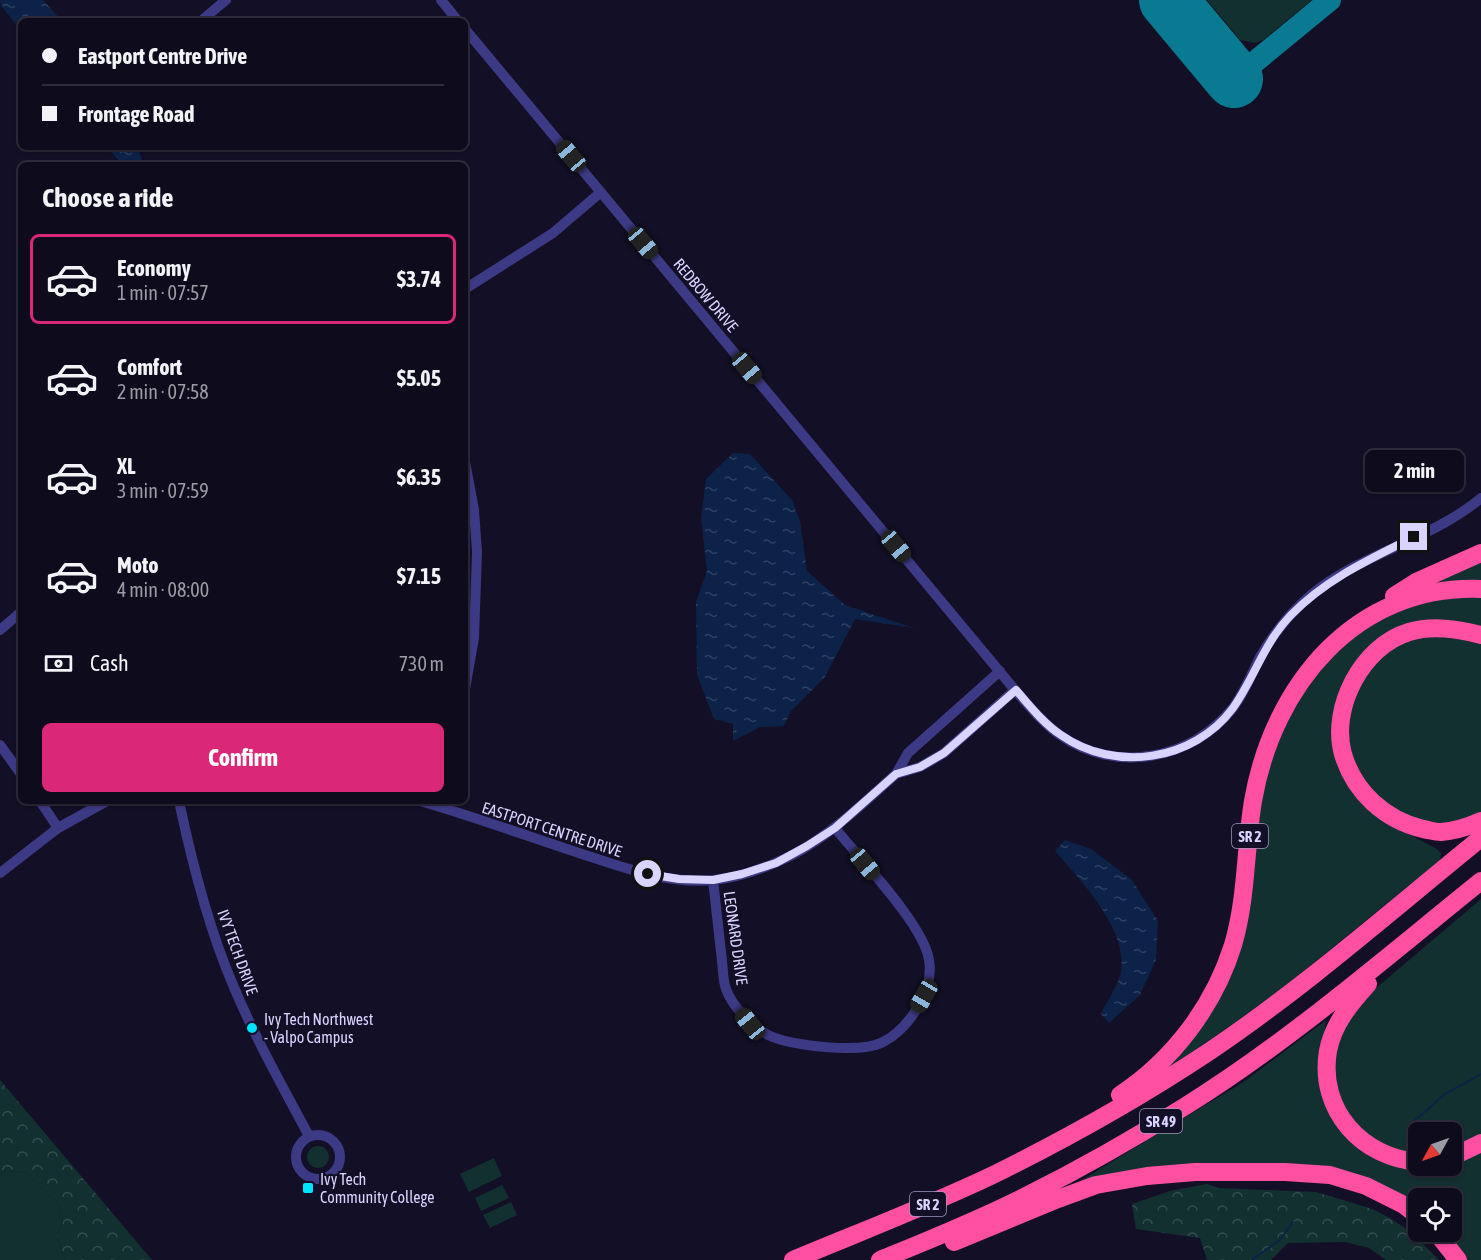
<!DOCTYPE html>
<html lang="en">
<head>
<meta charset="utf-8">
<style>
	body { margin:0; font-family:"Asap Condensed",sans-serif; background:#171425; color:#f1f3f6; height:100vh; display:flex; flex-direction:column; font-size:22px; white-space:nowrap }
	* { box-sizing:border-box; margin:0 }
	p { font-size:20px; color:#9b9ba3 }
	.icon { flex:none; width:33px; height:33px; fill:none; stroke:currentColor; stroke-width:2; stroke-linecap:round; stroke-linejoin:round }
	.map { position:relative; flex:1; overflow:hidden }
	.details { position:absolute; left:18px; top:162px; width:450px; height:642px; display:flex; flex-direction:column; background:#0e0b1c; border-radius:9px; box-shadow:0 2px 4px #0004,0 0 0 2px #2e2b3b }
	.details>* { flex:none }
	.guide { position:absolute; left:18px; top:18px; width:450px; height:132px; border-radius:9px; box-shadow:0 2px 4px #0004,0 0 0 2px #2e2b3b; display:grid; align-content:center; height:132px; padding:0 24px; background:#0e0b1c }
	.needle { width:39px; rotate:230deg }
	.tools { position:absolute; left:1408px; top:1122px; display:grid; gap:12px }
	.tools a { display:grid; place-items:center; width:54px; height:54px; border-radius:9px; background:#0e0b1c; box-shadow:0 2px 4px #0004,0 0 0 2px #2e2b3b; font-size:30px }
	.end { position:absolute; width:27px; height:27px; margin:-14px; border:8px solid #d9d4ff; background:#111; box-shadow:0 0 0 3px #111 }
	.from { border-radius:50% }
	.bubble { position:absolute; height:42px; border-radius:9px; background:#0e0b1c; box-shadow:0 2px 4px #0004,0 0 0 2px #2e2b3b; font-size:20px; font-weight:700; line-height:42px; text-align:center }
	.car { position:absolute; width:18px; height:36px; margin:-18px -9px; border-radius:8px; box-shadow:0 0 4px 2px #0007; background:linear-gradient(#222 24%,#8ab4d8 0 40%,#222 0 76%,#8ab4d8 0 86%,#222 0) }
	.guide b { display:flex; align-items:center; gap:21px; height:57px; font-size:22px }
	.guide b+b { border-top:2px solid #2e2b3b }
	.guide i { width:15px; height:15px; background:#f1f3f6 }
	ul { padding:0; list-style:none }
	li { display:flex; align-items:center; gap:18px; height:90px; margin:0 12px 9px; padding:0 12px; border:3px solid transparent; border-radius:9px }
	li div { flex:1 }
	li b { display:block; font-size:22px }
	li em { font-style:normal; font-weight:700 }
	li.current { border-color:#db2777 }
	li>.icon { width:54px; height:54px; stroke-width:1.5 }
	h2 { padding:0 24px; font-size:27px; line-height:72px }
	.pay { display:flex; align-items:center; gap:15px; height:66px; padding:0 24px; font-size:22px }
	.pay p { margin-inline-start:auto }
	.primary-button { display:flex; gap:12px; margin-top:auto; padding:12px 24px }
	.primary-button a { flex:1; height:69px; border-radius:9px; background:#db2777; color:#fff; font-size:24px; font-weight:700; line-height:69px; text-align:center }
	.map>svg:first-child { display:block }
	.green { fill:#12302f }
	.forest { fill:url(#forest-crowns) }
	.water { fill:url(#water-ripples) }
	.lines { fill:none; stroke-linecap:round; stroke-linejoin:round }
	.stream { stroke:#0c2248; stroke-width:2 }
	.taxiway { stroke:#0a7a92; stroke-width:22 }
	.runway { stroke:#0a7a92; stroke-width:58 }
	.street { stroke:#3d3a85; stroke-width:10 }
	.highway { stroke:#ff4fa3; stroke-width:18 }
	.route { stroke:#d9d4ff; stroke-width:8 }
	.poi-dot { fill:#00e5ff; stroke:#130f26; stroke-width:2 }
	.labels { text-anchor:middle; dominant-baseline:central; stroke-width:4.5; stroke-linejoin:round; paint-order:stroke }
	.shield { fill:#130f26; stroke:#9e99be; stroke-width:1.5 }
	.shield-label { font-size:15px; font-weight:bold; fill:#d9d4ff }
	.street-label { font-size:16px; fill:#d9d4ff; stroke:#130f26 }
	.poi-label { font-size:16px; fill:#d9d4ff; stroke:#130f26; text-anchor:start }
</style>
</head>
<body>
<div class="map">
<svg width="1481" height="1260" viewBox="0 0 1481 1260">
	<defs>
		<pattern id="forest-crowns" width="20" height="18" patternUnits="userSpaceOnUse" patternTransform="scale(1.5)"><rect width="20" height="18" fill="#12302f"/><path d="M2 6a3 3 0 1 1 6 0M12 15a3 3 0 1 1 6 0" fill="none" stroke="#344d4e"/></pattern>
		<pattern id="water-ripples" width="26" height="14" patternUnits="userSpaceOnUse" patternTransform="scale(1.5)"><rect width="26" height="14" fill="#0c2248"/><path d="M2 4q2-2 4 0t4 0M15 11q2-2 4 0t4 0" fill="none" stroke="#2f4163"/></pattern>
	</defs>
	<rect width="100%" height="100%" fill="#130f26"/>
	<path class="green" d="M1207 0H1312L1263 40 1255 43 1240 40Z
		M1481 560V580L1447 582 1423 587Z
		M1481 592V630L1381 641 1336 744 1397 828 1437 849 1441 854 1440 860 1289 983 1233 1024 1164 1071 1206 1017 1270 762 1286 725 1302 695 1321 668 1343 645 1395 609Z
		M1440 634 1481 644V816C1462 821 1443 827 1423 822 1346 804 1321 703 1384 654 1400 641 1420 638 1440 634Z
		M1481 899V1135L1452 1152V1132H1419V1156L1387 1149 1354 1123 1337 1095 1333 1057 1346 1019 1362 1000Z
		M1326 1020 1322 1053 1346 1132 1426 1168 1452 1166 1481 1149V1260H1464L1443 1232H1452V1198H1419V1210L1322 1169 1062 1192 1245 1081Z
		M307 1157a11 11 0 1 1 22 0a11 11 0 1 1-22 0Z
		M494 1158 502 1176 469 1192 460 1174Z
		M9 1170 27 1173 59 1205 63 1222 57 1236 63 1256 66 1260H0V1173Z
		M502 1185 509 1198 481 1211 475 1198Z
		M511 1202 517 1215 490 1228 483 1215Z"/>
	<path class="forest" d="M0 1080 152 1260H66L63 1256 57 1236 63 1222 59 1205 27 1173 9 1170 0 1173Z
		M1207 1184 1219 1188 1316 1192 1340 1199 1372 1209 1390 1218 1411 1232 1439 1260H1386L1369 1248 1345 1242 1288 1243 1271 1260H1207L1200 1238 1136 1229 1132 1204 1170 1191Z"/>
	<path class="water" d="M0 0H43L62 21H21V30L1 6Z
		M107 147H138L143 165H123Z
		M733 453 750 454 792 500 800 521 807 571 845 605 914 628 855 619 825 677 791 711 784 726 760 727 733 741V724L714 719 697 675 696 602 707 571 701 518 706 479Z
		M1065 840 1091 849 1132 880 1158 921 1156 960 1140 995 1109 1023 1101 1014C1106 1003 1119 984 1121 972 1128 929 1081 881 1055 851Z"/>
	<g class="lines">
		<path class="stream" d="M1413 1122 1445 1094 1481 1074
			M1252 1260 1281 1239 1293 1222"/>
		<path class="taxiway" d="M1234 79 1330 0"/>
		<path class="runway" d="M1168 0 1234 79"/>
		<path class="street" d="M441 0 458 21
			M201 21 226 0
			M465 29 1015 690C1029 706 1043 723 1060 735 1115 774 1191 760 1232 709 1244 694 1251 675 1260 657 1273 634 1291 612 1312 594 1362 553 1431 540 1481 498
			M465 289 553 233 601 192
			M465 462 474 510 477 552 474 638 465 689
			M0 630 21 612
			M1000 671 908 753 896 774 920 767 944 753 1015 690
			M0 745 21 774
			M40 801 58 828
			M179 801C192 863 208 927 233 985 255 1038 283 1087 309 1136
			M420 801C472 816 524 835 576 852 619 866 667 885 714 880 734 878 756 871 775 863 822 844 859 807 896 774
			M0 873 58 828 107 801
			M713 880C716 907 719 934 722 961 723 970 723 981 726 989 732 1006 751 1026 768 1035 792 1046 860 1054 883 1042 899 1034 909 1022 918 1007 927 992 932 977 929 960 924 925 859 858 835 828
			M296 1157a22 22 0 1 1 44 0a22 22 0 1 1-44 0Z"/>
		<path class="highway" d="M1394 596 1416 582 1481 553
			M1481 635C1457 629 1433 625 1409 632 1362 646 1330 708 1343 754 1354 792 1385 820 1423 829 1429 830 1435 832 1441 832 1455 831 1468 827 1481 821
			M1368 984C1350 1004 1333 1024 1328 1051 1318 1110 1362 1158 1419 1162
			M1120 1095C1173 1060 1214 1006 1233 945 1247 898 1245 849 1253 801 1273 685 1356 584 1481 589
			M1452 1157 1481 1143
			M1436 1232 1458 1260
			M954 1242 1058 1199 1096 1185 1147 1176 1195 1172H1285L1330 1175 1366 1186 1404 1205 1419 1217
			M793 1260C860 1232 928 1206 993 1175 1068 1138 1141 1097 1210 1051 1305 987 1392 910 1481 838
			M880 1260C929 1240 979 1220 1026 1196 1080 1169 1133 1139 1184 1107 1290 1041 1384 959 1481 881"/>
	</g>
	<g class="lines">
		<path class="route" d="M648 874 679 879 713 880 742 874 776 863 807 846 835 828 896 774 920 767 944 753 1016 690C1030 706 1044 724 1061 735 1115 773 1194 761 1233 708 1255 677 1263 644 1291 615 1326 579 1370 559 1414 537"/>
	</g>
	<g class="poi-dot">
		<circle cx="252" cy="1028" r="6"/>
		<rect x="302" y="1182" width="12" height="12" rx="3"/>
	</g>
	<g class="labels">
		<g class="shield">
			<rect x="1232" y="824" width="36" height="24" rx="4.5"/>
			<rect x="1140" y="1109" width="42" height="24" rx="4.5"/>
			<rect x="910" y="1192" width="36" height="24" rx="4.5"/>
		</g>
		<g class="shield-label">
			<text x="1250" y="836">SR 2</text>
			<text x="1161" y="1121">SR 49</text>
			<text x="928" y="1204">SR 2</text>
		</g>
		<g class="street-label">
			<text transform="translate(706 295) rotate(50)">REDBOW DRIVE</text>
			<text transform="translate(552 829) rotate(18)">EASTPORT CENTRE DRIVE</text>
			<text transform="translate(736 938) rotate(82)">LEONARD DRIVE</text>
			<text transform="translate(238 952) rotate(70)">IVY TECH DRIVE</text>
		</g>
		<g class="poi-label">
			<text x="264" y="1019">Ivy Tech Northwest<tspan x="264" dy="18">- Valpo Campus</tspan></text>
			<text x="320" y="1179">Ivy Tech<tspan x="320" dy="18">Community College</tspan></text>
		</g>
	</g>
</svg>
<div class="tools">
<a><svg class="needle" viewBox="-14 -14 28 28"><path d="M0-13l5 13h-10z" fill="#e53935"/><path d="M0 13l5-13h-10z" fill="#9b9ba3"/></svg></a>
<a><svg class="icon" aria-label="locate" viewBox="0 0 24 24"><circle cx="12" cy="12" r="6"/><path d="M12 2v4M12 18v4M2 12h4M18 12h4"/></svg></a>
</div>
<i class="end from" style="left:648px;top:874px"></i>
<i class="end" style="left:1414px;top:537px"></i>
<div class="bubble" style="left:1365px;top:450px;width:99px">2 min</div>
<i class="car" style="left:571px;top:156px;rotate:320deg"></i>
<i class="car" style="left:643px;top:243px;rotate:140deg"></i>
<i class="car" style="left:747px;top:368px;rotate:140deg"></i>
<i class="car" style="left:896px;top:546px;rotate:140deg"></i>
<i class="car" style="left:865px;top:864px;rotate:140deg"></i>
<i class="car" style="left:924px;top:996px;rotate:210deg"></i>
<i class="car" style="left:750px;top:1024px;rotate:321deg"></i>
<div class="guide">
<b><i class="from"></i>Eastport Centre Drive</b>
<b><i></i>Frontage Road</b>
</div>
<section class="details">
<h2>Choose a ride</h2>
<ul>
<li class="current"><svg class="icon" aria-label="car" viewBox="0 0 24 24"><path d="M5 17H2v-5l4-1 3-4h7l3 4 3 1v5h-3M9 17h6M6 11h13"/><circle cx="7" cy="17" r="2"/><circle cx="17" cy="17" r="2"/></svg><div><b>Economy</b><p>1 min · 07:57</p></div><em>$3.74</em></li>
<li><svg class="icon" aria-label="car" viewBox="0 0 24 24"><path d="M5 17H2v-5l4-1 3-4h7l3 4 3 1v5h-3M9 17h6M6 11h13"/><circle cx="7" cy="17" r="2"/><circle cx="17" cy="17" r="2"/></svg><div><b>Comfort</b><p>2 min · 07:58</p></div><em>$5.05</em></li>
<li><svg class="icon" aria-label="car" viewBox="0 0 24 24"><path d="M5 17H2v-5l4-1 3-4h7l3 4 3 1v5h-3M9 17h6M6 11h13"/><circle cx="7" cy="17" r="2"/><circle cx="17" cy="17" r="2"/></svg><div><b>XL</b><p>3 min · 07:59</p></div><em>$6.35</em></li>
<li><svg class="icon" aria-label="car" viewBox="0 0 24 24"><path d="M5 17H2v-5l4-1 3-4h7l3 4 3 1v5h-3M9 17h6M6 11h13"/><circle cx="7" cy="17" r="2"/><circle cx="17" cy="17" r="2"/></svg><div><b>Moto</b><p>4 min · 08:00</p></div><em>$7.15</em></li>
</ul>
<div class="pay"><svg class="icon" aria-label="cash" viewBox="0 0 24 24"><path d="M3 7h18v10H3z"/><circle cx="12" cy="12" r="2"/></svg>Cash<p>730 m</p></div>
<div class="primary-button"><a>Confirm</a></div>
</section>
</div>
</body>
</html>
